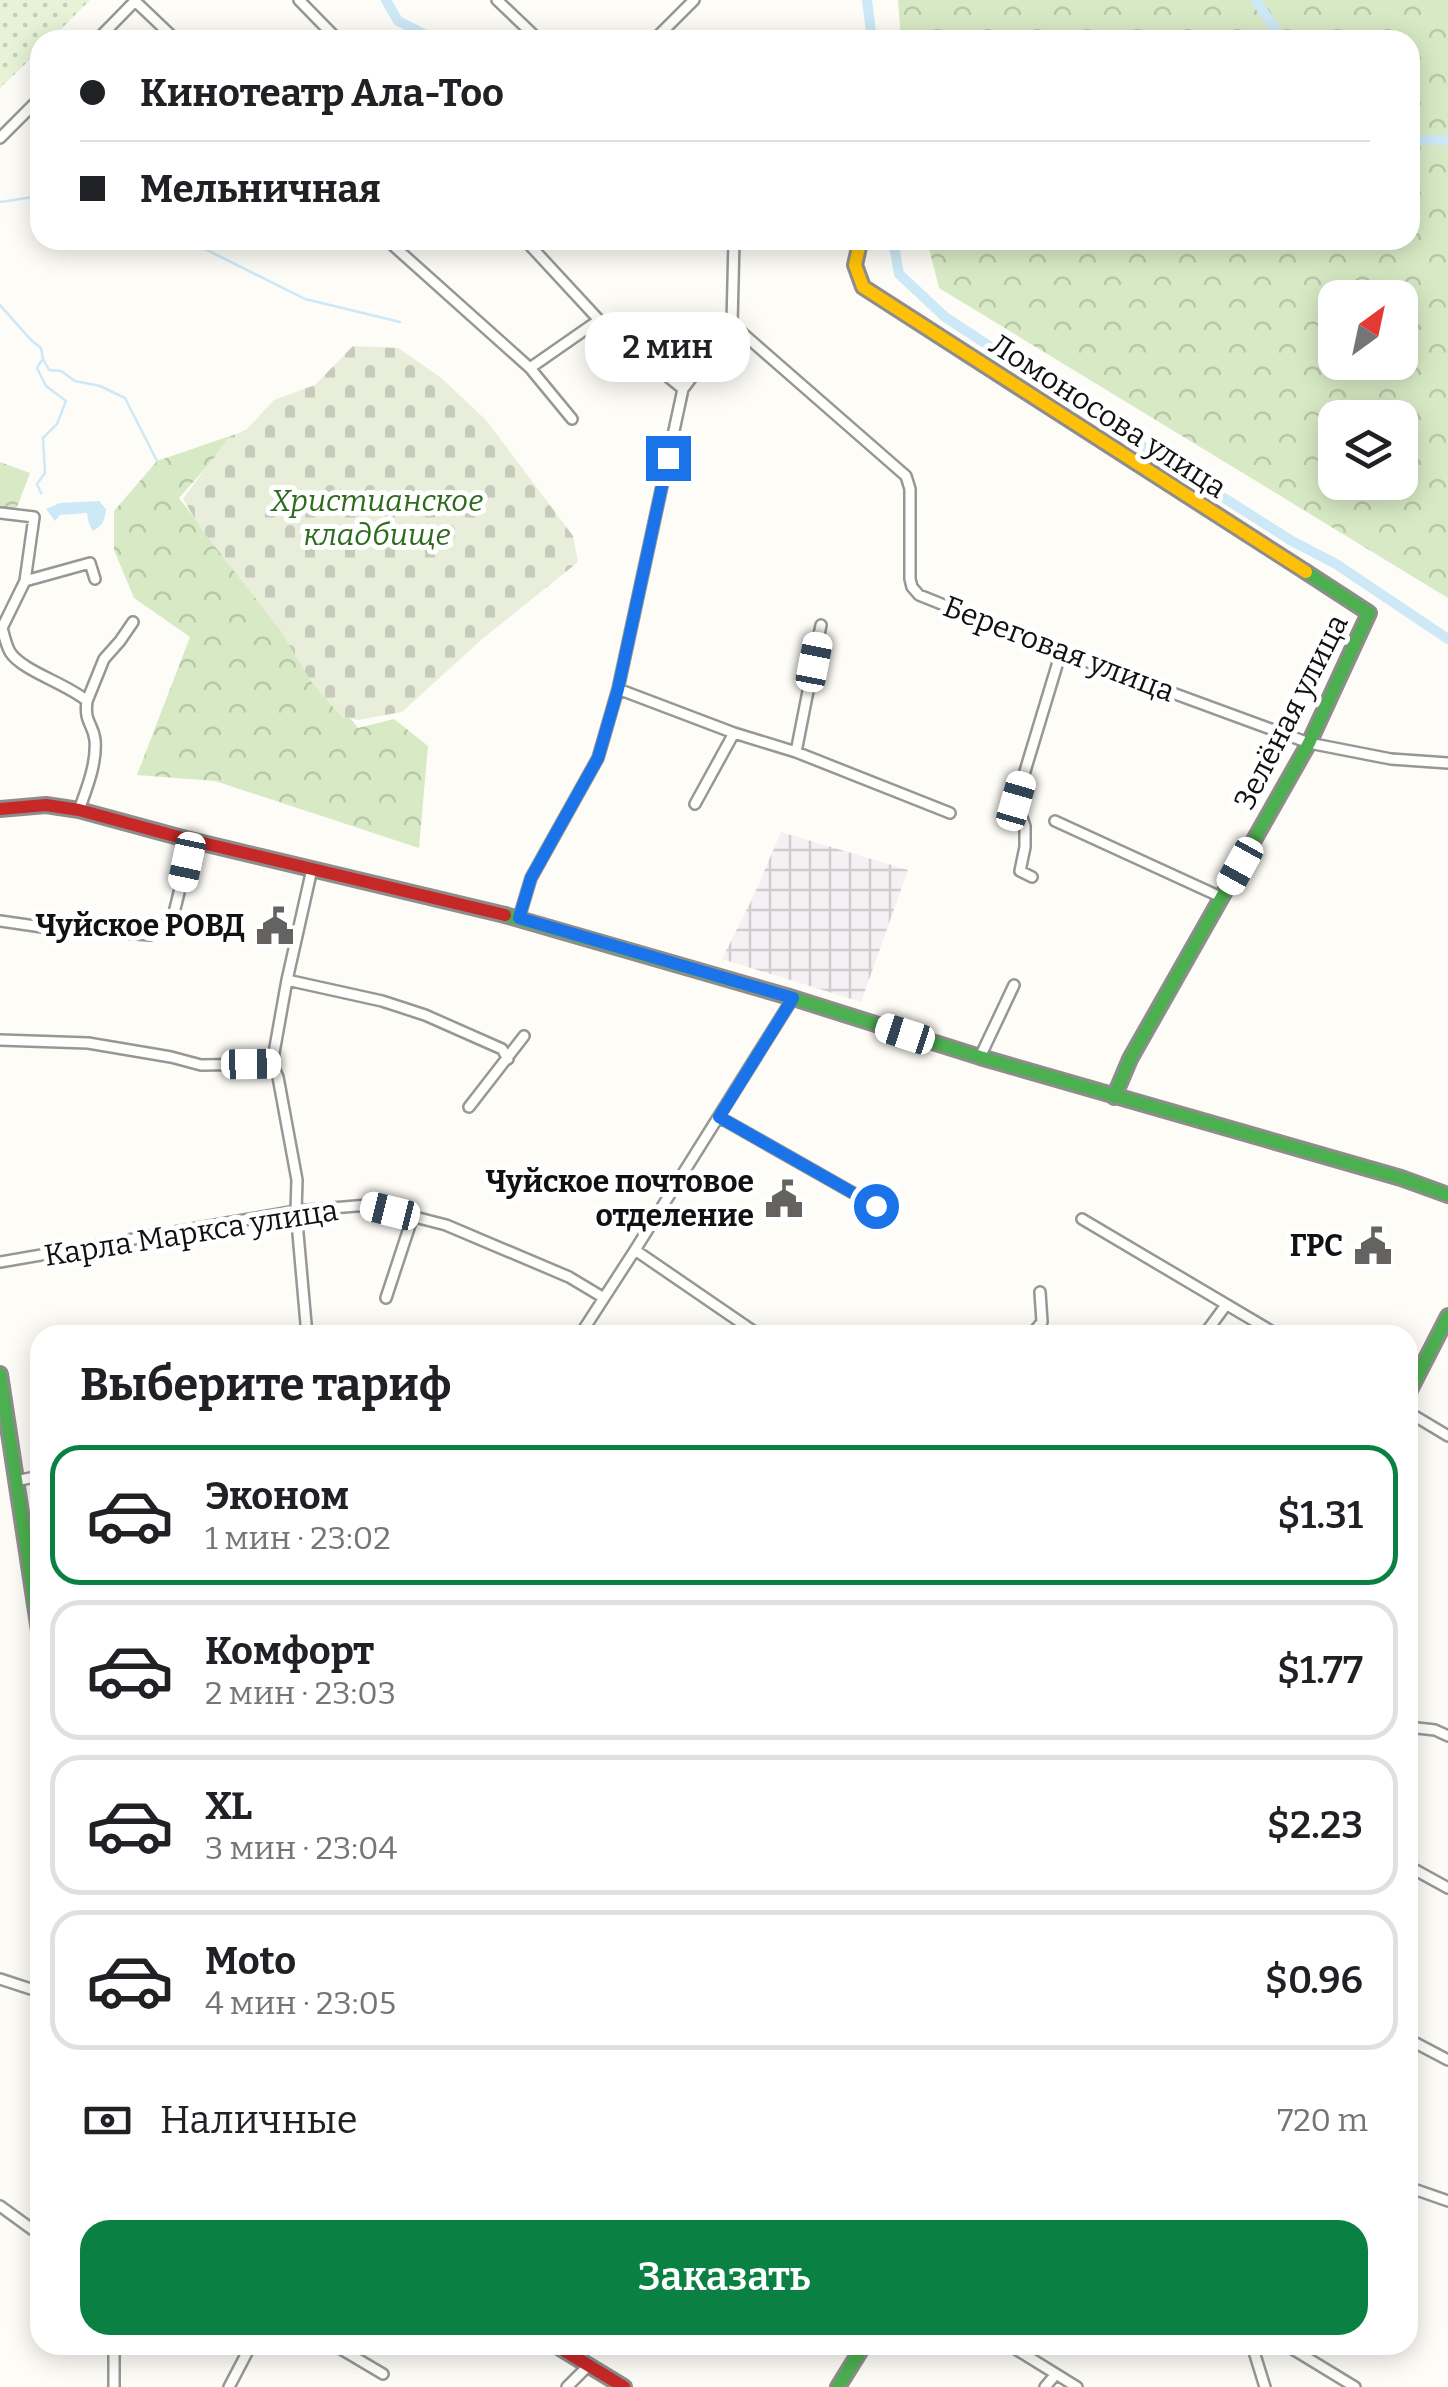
<!DOCTYPE html>
<html lang="ru">
<head>
<meta charset="utf-8">
<style>
	body { margin:0; font-family:Bitter,serif; background:#f2f2f2; color:#202124; height:100vh; display:flex; flex-direction:column; font-size:38px; white-space:nowrap }
	* { box-sizing:border-box; margin:0 }
	p { font-size:32px; color:#757577 }
	.icon { flex:none; width:55px; height:55px; fill:none; stroke:currentColor; stroke-width:2; stroke-linecap:round; stroke-linejoin:round }
	.map { position:relative; flex:1; overflow:hidden }
	.sheet { position:absolute; left:30px; top:1325px; width:1388px; height:1030px; display:flex; flex-direction:column; background:#fff; border-radius:30px; box-shadow:0 5px 25px #0003 }
	.sheet>* { flex:none }
	.top-card { position:absolute; left:30px; top:30px; width:1390px; height:220px; border-radius:30px; box-shadow:0 5px 25px #0003; display:grid; align-content:center; height:220px; padding:0 50px; background:#fff }
	.needle { width:65px; rotate:33deg }
	.tools { position:absolute; left:1318px; top:280px; display:grid; gap:20px }
	.tools a { display:grid; place-items:center; width:100px; height:100px; border-radius:20px; background:#fff; box-shadow:0 5px 25px #0003; font-size:50px }
	.end { position:absolute; width:45px; height:45px; margin:-22px; border:12px solid #1a73e8; background:#fff; box-shadow:0 0 0 5px #fff }
	.from { border-radius:50% }
	.bubble { position:absolute; height:70px; border-radius:30px; background:#fff; box-shadow:0 5px 25px #0003; font-size:32px; font-weight:600; line-height:70px; text-align:center }
	.car { position:absolute; width:30px; height:60px; margin:-30px -15px; border-radius:12px; box-shadow:0 0 8px 2px #0007; background:linear-gradient(#fff 24%,#345 0 40%,#fff 0 76%,#345 0 86%,#fff 0) }
	.top-card b { display:flex; align-items:center; gap:35px; height:95px; font-size:38px }
	.top-card b+b { border-top:2px solid #e0e0e0 }
	.top-card i { width:25px; height:25px; background:#202124 }
	ul { padding:0; list-style:none }
	li { display:flex; align-items:center; gap:30px; height:140px; margin:0 20px 15px; padding:0 30px; border:5px solid #e0e0e0; border-radius:30px }
	li div { flex:1 }
	li b { display:block; font-size:38px }
	li em { font-style:normal; font-weight:600 }
	li.active { border-color:#0b8043 }
	li>.icon { width:90px; height:90px; stroke-width:1.5 }
	h2 { padding:0 50px; font-size:45px; line-height:120px }
	.pay { display:flex; align-items:center; gap:25px; height:110px; padding:0 50px; font-size:38px }
	.pay p { margin-inline-start:auto }
	.cta { display:flex; gap:20px; margin-top:auto; padding:20px 50px }
	.cta a { flex:1; height:115px; border-radius:30px; background:#0b8043; color:#fff; font-size:40px; font-weight:600; line-height:115px; text-align:center }
	.map>svg:first-child { display:block }
	.industrial { fill:url(#industrial-grid) }
	.forest { fill:url(#forest-crowns); fill-rule:evenodd }
	.cemetery { fill:url(#cemetery-stones) }
	.park { fill:url(#park-dots) }
	.water { fill:#cde8f7 }
	.lines { fill:none; stroke-linecap:round; stroke-linejoin:round }
	.stream { stroke:#cde8f7; stroke-width:2.5 }
	.canal { stroke:#cde8f7; stroke-width:10 }
	.street-casing { stroke:#979795; stroke-width:14 }
	.fast-casing { stroke:#8e8d8b; stroke-width:18 }
	.slow-casing { stroke:#8e8d8b; stroke-width:18 }
	.jam-casing { stroke:#8e8d8b; stroke-width:18 }
	.street { stroke:#fffffe; stroke-width:9 }
	.fast { stroke:#4caf50; stroke-width:12 }
	.slow { stroke:#ffc107; stroke-width:12 }
	.jam { stroke:#c62828; stroke-width:12 }
	.route { stroke:#1a73e8; stroke-width:12 }
	.labels { text-anchor:middle; dominant-baseline:central; stroke-width:10; stroke-linejoin:round; paint-order:stroke }
	.street-label { font-size:30px; fill:#111; stroke:#fff }
	.park-label { font-size:30px; font-style:italic; fill:#2f6b1f; stroke:#fff }
	.poi-label { font-size:30px; font-weight:bold; fill:#111; stroke:#fff; text-anchor:end }
</style>
</head>
<body>
<div class="map">
<svg width="1448" height="2387" viewBox="0 0 1448 2387">
	<defs>
		<pattern id="industrial-grid" width="8" height="8" patternUnits="userSpaceOnUse" patternTransform="scale(2.5)"><rect width="8" height="8" fill="#f5f0f3"/><path d="M0 4h8M4 0v8" fill="none" stroke="#d1cdcf"/></pattern>
		<pattern id="forest-crowns" width="20" height="18" patternUnits="userSpaceOnUse" patternTransform="scale(2.5)"><rect width="20" height="18" fill="#d8eac5"/><path d="M2 6a3 3 0 1 1 6 0M12 15a3 3 0 1 1 6 0" fill="none" stroke="#b8c8a8"/></pattern>
		<pattern id="cemetery-stones" width="16" height="16" patternUnits="userSpaceOnUse" patternTransform="scale(2.5)"><rect width="16" height="16" fill="#e9eedb"/><path d="M2 7V4a2 2 0 0 1 4 0v3zM10 15v-3a2 2 0 0 1 4 0v3z" fill="#c7cbbb"/></pattern>
		<pattern id="park-dots" width="8" height="8" patternUnits="userSpaceOnUse" patternTransform="scale(2.5)"><rect width="8" height="8" fill="#e7f3d7"/><path d="M2 2h.1M6 6h.1" fill="none" stroke="#c5cfb8" stroke-width="1.8" stroke-linecap="round"/></pattern>
	</defs>
	<rect width="100%" height="100%" fill="#fdfcf7"/>
	<path class="industrial" d="M781 832 908 870 861 1002 722 959 754 895Z"/>
	<path class="forest" d="M898 0H1448V598L939 288 927 240H1410V40H901ZM1335 298H1400V362H1335ZM1335 418H1400V482H1335Z
		M236 434 179 498 358 728 394 719 428 746 419 848 215 781 137 775 190 637 134 598 114 550V511L157 461Z
		M0 462 30 473 14 515 0 512Z"/>
	<path class="cemetery" d="M353 346 398 348 440 377 486 420 573 536 578 562 481 640 402 712 358 720 342 717 312 683 280 630 202 530 183 499 228 438 247 429 274 400 315 385Z"/>
	<path class="park" d="M0 0H90L50 40H40V50L0 88Z"/>
	<path class="water" d="M99 501 106 509C105 520 103 525 93 531L89 524 87 513 60 515 55 521 46 509 60 503Z"/>
	<g class="lines">
		<path class="stream" d="M0 202 40 196
			M187 240 305 299 400 322
			M0 305 30 339 41 348 43 359 49 370 61 371 75 381 100 386 125 398 157 461
			M41 493 37 484 45 473 43 438 57 424 66 401 46 386 37 368 42 360"/>
		<path class="canal" d="M386 0 398 21 436 40
			M867 0 872 40
			M1256 0 1282 40
			M1410 140H1448
			M893 240 899 274 945 317 1156 455 1292 541 1336 564 1448 639"/>
		<g class="street-casing">
			<path id="street" d="M299 0 338 40
				M497 0 539 40
				M135 1 176 40
				M97 40 136 0
				M654 40 694 0
				M0 138 40 98
				M387 240 530 368 572 419
				M525 240 599 320 683 389
				M734 240 732 324 906 476 910 489V579L912 587 919 595 1061 652 1309 743 1391 759 1448 763
				M530 368 599 320
				M0 513 34 517 25 581
				M618 689 734 733 796 752 950 813
				M87 701 104 659 120 641 133 622
				M796 752 821 625
				M695 804 734 733
				M79 810C87 788 97 763 95 740 93 723 84 723 87 701 68 684 22 671 10 652 6 645 4 635 2 628L25 581 90 563 95 579
				M1055 821 1223 898
				M1032 877 1020 871 1025 847V826L1016 801 1061 652
				M519 918 531 878 598 758 618 689 683 389 732 324
				M0 921 42 927 150 935 160 925H171L192 840
				M287 980 382 1001 425 1015 502 1049 508 1059
				M0 1040 88 1043 171 1057 201 1065 272 1064
				M980 1057 1014 985
				M469 1107 524 1036
				M719 1117 876 1206
				M1082 1219 1278 1335
				M635 1250 759 1335
				M0 1262 296 1211 368 1205 446 1225 569 1277 604 1298
				M386 1298 413 1216
				M307 1335 296 1211 297 1180 278 1077 272 1064 287 980 312 869
				M580 1335 635 1250 793 998
				M1031 1335 1042 1322 1040 1292
				M1204 1335 1226 1305
				M1408 1412 1448 1436
				M15 1481 40 1476
				M1408 1727 1435 1730 1448 1736
				M1408 1866 1448 1888
				M0 1979 40 1992
				M1408 2039 1448 2060
				M1408 2187 1448 2201
				M0 2206 40 2235
				M334 2345 383 2374
				M1009 2345 1077 2387
				M1252 2345 1265 2387
				M1286 2345 1355 2387
				M114 2387V2345
				M229 2387 251 2345
				M567 2387 589 2365
				M1045 2387 1056 2374"/>
		</g>
		<g class="fast-casing">
			<path id="fast" d="M505 915 793 998 980 1057 1401 1178 1448 1195
				M1114 1097 1130 1059 1309 743 1369 613 1306 572
				M0 1374 40 1638
				M1408 1394 1448 1316
				M838 2387 864 2345"/>
		</g>
		<g class="slow-casing">
			<path id="slow" d="M855 240 860 243 855 265 863 287 1306 572"/>
		</g>
		<g class="jam-casing">
			<path id="jam" d="M0 809 46 805 79 810 186 839 505 915
				M555 2345 624 2387"/>
		</g>
		<use href="#street" class="street"/>
		<use href="#fast" class="fast"/>
		<use href="#slow" class="slow"/>
		<use href="#jam" class="jam"/>
	</g>
	<g class="lines">
		<path class="route" d="M668 458 618 689 598 758 531 878 519 918 793 998 719 1117 876 1206"/>
	</g>
	<defs>
		<g id="civic-bare" transform="scale(3)"><path d="M-.6-6.5H3V-4.5H.6V-3L4-1V1h2V6H-6V1h2V-1L-.6-3ZM-1.2 2.5V6h2.4V2.5Z" fill="#646362" stroke="#fff" stroke-width="2.5" paint-order="stroke"/></g>
	</defs>
	<g fill-rule="evenodd">
		<use href="#civic-bare" x="275" y="926"/>
		<use href="#civic-bare" x="784" y="1199"/>
		<use href="#civic-bare" x="1373" y="1246"/>
	</g>
	<g class="labels">
		<g class="street-label">
			<text transform="translate(1108 416) rotate(33)">Ломоносова улица</text>
			<text transform="translate(1059 649) rotate(21)">Береговая улица</text>
			<text transform="translate(1291 712) rotate(-63)">Зелёная улица</text>
			<text transform="translate(191 1233) rotate(-9)">Карла Маркса улица</text>
		</g>
		<g class="park-label">
			<text x="377" y="501">Христианское<tspan x="377" dy="34">кладбище</tspan></text>
		</g>
		<g class="poi-label">
			<text x="245" y="926">Чуйское РОВД</text>
			<text x="754" y="1182">Чуйское почтовое<tspan x="754" dy="34">отделение</tspan></text>
			<text x="1343" y="1246">ГРС</text>
		</g>
	</g>
</svg>
<div class="tools">
<a><svg class="needle" viewBox="-14 -14 28 28"><path d="M0-13l5 13h-10z" fill="#e53935"/><path d="M0 13l5-13h-10z" fill="#757577"/></svg></a>
<a><svg class="icon" aria-label="layers" viewBox="0 0 24 24"><path d="M12 4l9 5-9 5-9-5zM3 14l9 5 9-5"/></svg></a>
</div>
<i class="end from" style="left:876px;top:1206px"></i>
<i class="end" style="left:668px;top:458px"></i>
<div class="bubble" style="left:585px;top:312px;width:165px">2 мин</div>
<i class="car" style="left:814px;top:662px;rotate:11deg"></i>
<i class="car" style="left:1016px;top:801px;rotate:16deg"></i>
<i class="car" style="left:187px;top:862px;rotate:192deg"></i>
<i class="car" style="left:1240px;top:866px;rotate:209deg"></i>
<i class="car" style="left:905px;top:1034px;rotate:288deg"></i>
<i class="car" style="left:251px;top:1064px;rotate:89deg"></i>
<i class="car" style="left:390px;top:1211px;rotate:284deg"></i>
<div class="top-card">
<b><i class="from"></i>Кинотеатр Ала-Тоо</b>
<b><i></i>Мельничная</b>
</div>
<section class="sheet">
<h2>Выберите тариф</h2>
<ul>
<li class="active"><svg class="icon" aria-label="car" viewBox="0 0 24 24"><path d="M5 17H2v-5l4-1 3-4h7l3 4 3 1v5h-3M9 17h6M6 11h13"/><circle cx="7" cy="17" r="2"/><circle cx="17" cy="17" r="2"/></svg><div><b>Эконом</b><p>1 мин · 23:02</p></div><em>$1.31</em></li>
<li><svg class="icon" aria-label="car" viewBox="0 0 24 24"><path d="M5 17H2v-5l4-1 3-4h7l3 4 3 1v5h-3M9 17h6M6 11h13"/><circle cx="7" cy="17" r="2"/><circle cx="17" cy="17" r="2"/></svg><div><b>Комфорт</b><p>2 мин · 23:03</p></div><em>$1.77</em></li>
<li><svg class="icon" aria-label="car" viewBox="0 0 24 24"><path d="M5 17H2v-5l4-1 3-4h7l3 4 3 1v5h-3M9 17h6M6 11h13"/><circle cx="7" cy="17" r="2"/><circle cx="17" cy="17" r="2"/></svg><div><b>XL</b><p>3 мин · 23:04</p></div><em>$2.23</em></li>
<li><svg class="icon" aria-label="car" viewBox="0 0 24 24"><path d="M5 17H2v-5l4-1 3-4h7l3 4 3 1v5h-3M9 17h6M6 11h13"/><circle cx="7" cy="17" r="2"/><circle cx="17" cy="17" r="2"/></svg><div><b>Moto</b><p>4 мин · 23:05</p></div><em>$0.96</em></li>
</ul>
<div class="pay"><svg class="icon" aria-label="cash" viewBox="0 0 24 24"><path d="M3 7h18v10H3z"/><circle cx="12" cy="12" r="2"/></svg>Наличные<p>720 m</p></div>
<div class="cta"><a>Заказать</a></div>
</section>
</div>
</body>
</html>
